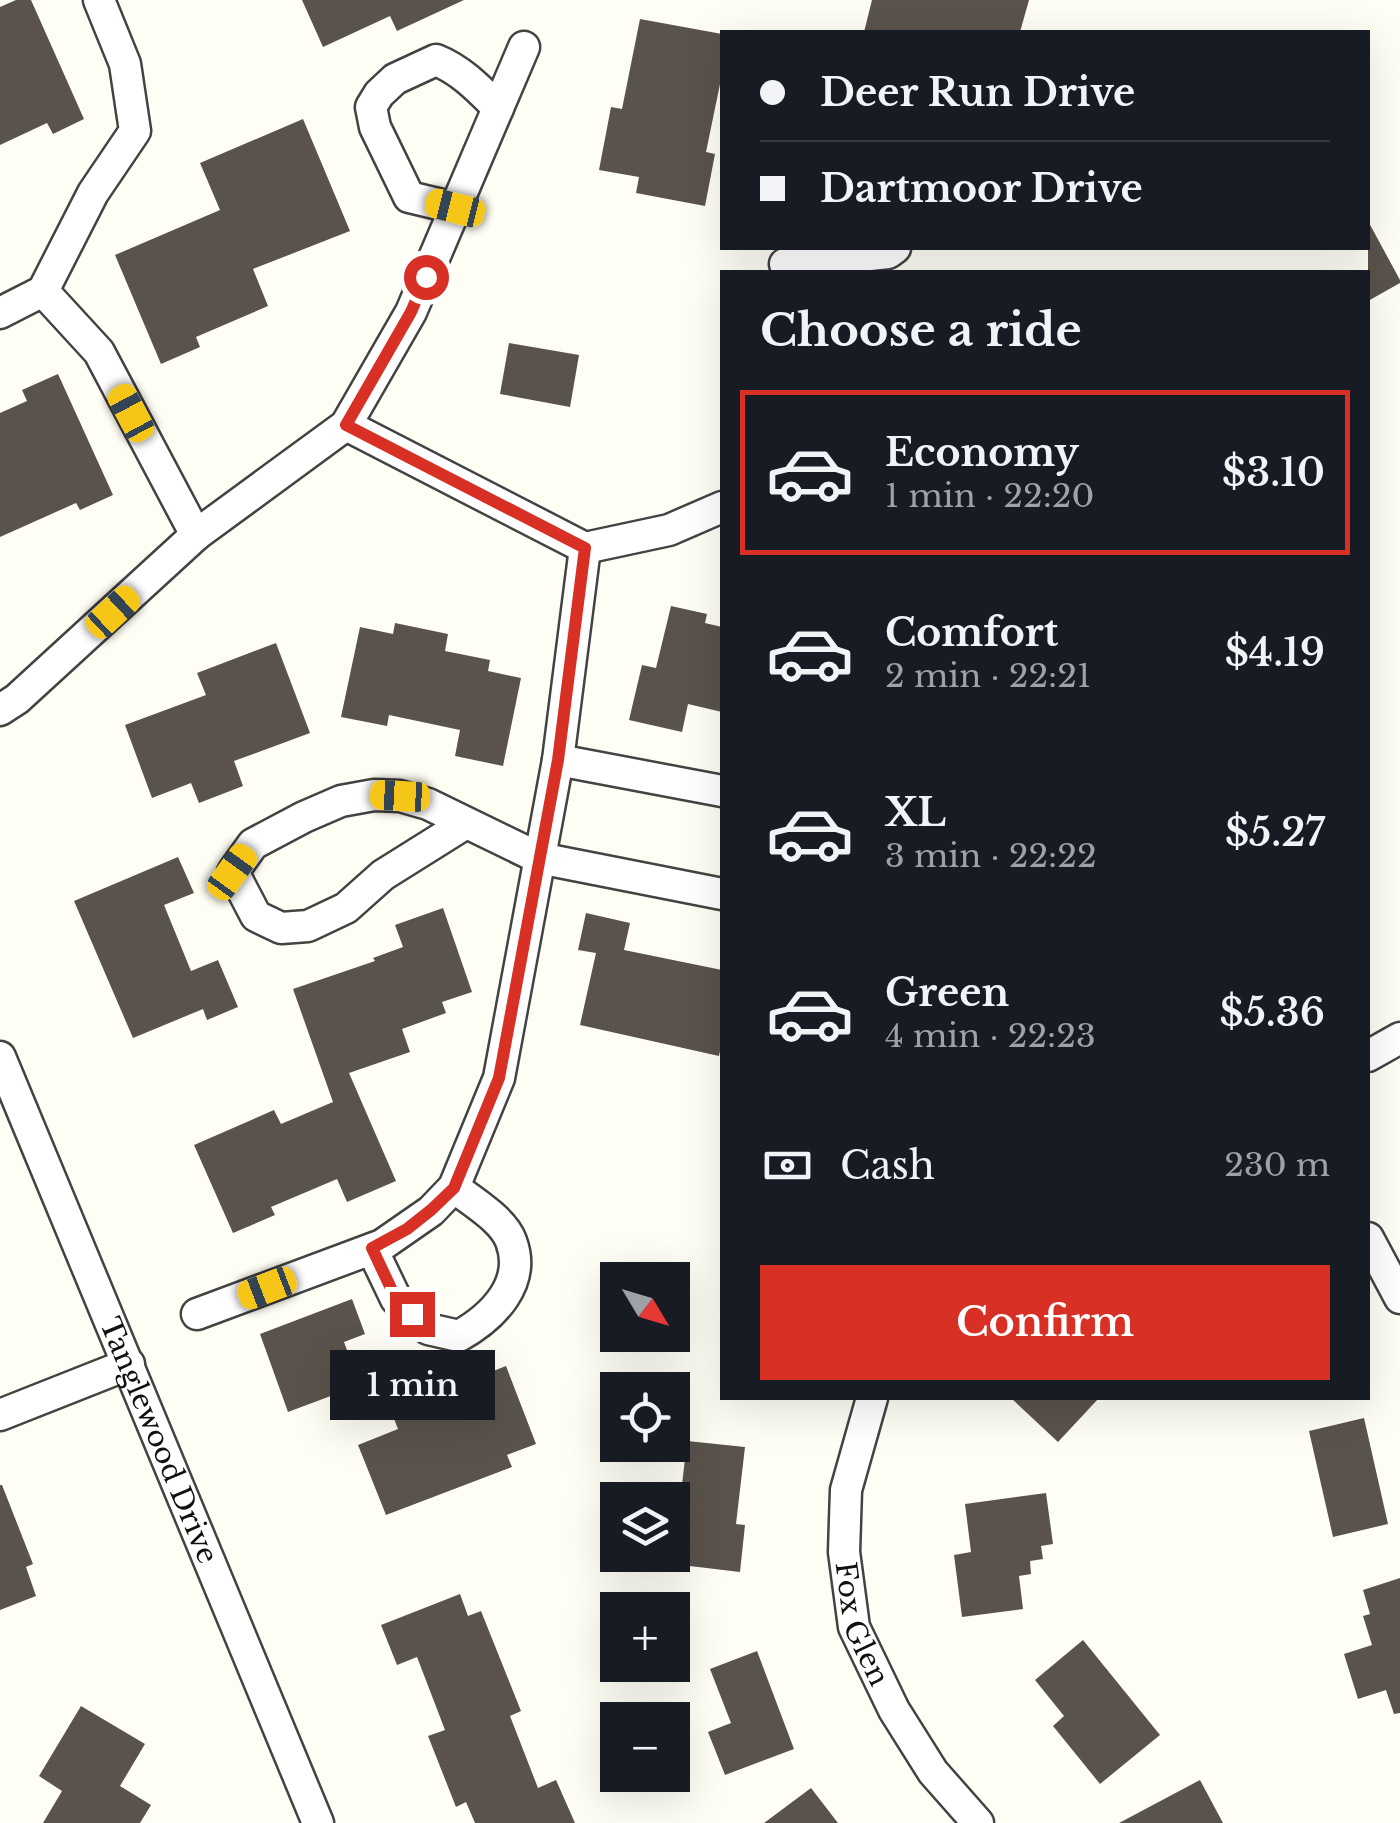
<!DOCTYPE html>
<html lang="en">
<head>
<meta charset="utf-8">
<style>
	body { margin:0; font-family:"Libre Baskerville",serif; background:#242831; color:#f1f3f6; height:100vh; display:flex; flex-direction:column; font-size:38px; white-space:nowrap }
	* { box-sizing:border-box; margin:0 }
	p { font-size:32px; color:#9ea1a6 }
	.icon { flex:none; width:55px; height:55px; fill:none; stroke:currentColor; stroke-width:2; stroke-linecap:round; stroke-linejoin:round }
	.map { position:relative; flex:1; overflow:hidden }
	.details { position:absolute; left:720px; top:270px; width:650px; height:1130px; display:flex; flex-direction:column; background:#171b24; border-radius:0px; box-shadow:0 10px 40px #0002 }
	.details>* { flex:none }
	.banner { position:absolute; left:720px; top:30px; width:650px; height:220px; border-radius:0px; box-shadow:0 10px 40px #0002; display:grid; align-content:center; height:220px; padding:0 40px; background:#171b24 }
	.needle { width:65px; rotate:128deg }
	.tools { position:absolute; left:600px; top:1262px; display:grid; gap:20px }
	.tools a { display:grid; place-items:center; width:90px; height:90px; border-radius:0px; background:#171b24; box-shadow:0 10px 40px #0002; font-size:50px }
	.end { position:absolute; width:45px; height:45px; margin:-22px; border:12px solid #d93025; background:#fff; box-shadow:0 0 0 5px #fff }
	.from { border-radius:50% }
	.bubble { position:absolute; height:70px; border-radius:0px; background:#171b24; box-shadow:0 10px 40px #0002; font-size:32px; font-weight:600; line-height:70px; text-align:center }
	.car { position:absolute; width:30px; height:60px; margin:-30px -15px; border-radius:12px; box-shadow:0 0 8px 2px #0007; background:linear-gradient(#f5c518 24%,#345 0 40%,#f5c518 0 76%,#345 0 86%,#f5c518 0) }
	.banner b { display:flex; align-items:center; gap:35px; height:95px; font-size:38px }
	.banner b+b { border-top:2px solid #363941 }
	.banner i { width:25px; height:25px; background:#f1f3f6 }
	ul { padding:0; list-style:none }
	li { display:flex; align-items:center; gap:30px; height:165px; margin:0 20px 15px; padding:0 20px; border:5px solid transparent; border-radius:0px }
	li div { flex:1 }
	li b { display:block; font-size:38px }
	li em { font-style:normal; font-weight:600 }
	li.on { border-color:#d93025 }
	li>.icon { width:90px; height:90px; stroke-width:1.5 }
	h2 { padding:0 40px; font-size:45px; line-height:120px }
	.pay { display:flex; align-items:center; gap:25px; height:110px; padding:0 40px; font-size:38px }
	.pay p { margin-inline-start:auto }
	.primary-button { display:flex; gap:20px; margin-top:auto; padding:20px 40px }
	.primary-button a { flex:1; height:115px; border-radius:0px; background:#d93025; color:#fff; font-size:40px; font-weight:600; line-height:115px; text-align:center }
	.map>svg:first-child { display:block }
	.building { fill:#5a534c }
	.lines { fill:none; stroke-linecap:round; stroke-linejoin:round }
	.street-casing { stroke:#434343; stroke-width:35 }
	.street { stroke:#fff; stroke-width:30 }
	.route { stroke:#d93025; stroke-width:12 }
	.labels { text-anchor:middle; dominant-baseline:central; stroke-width:10; stroke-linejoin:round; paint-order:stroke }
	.street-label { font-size:28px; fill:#101010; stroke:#fff }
</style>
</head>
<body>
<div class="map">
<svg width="1400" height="1823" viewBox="0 0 1400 1823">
	<rect width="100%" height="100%" fill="#fffef4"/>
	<path class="building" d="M16 0H31L84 119 53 134 47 123 0 145V7Z
		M302 0H464L397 31 390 16 323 47Z
		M872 0H1029L1020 32H864Z
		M640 19 722 34V85L720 84 706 152 715 154 705 206 636 193 639 177 599 170 611 107 622 109Z
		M303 119 350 231 253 269 268 306 196 337 200 347 161 364 115 255 220 210 200 163Z
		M1368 221 1400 280V283L1368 301Z
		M509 343 579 355 570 407 500 394Z
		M58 374 113 495 80 510 76 503 0 537V413L27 401 22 390Z
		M671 606 707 614 705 623 722 627V712L688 704 682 732 629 720 642 665 656 668Z
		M395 623 448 634 445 651 490 660 488 671 521 678 503 766 455 756 460 730 389 715 387 726 341 717 360 627 393 634Z
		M276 643 310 733 234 761 243 786 199 803 191 783 152 798 125 725 206 695 197 673Z
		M178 857 194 893 164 905 191 971 218 960 238 1007 207 1020 203 1009 133 1038 74 901Z
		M443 908 472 992 442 1002 446 1013 402 1029 410 1052 349 1073 396 1181 347 1202 337 1179 271 1207 275 1215 233 1233 194 1145 274 1110 281 1124 333 1102 293 989 375 961 373 958 403 947 395 925Z
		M586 913 630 923 624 950 722 970V1041L719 1056 580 1025 596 953 578 950Z
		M352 1299 365 1334 344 1342 360 1385 288 1412 260 1334Z
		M506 1366 536 1444 507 1455 512 1467 386 1515 358 1445 398 1429 391 1411Z
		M1011 1398H1099L1058 1442Z
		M1364 1418 1388 1524 1333 1537 1309 1431Z
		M687 1441 745 1447 736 1524 745 1525 740 1572 673 1564Z
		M0 1485H2L33 1564 26 1567 36 1596 0 1610Z
		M1046 1493 1053 1544 1041 1546 1043 1559 1030 1561 1031 1574 1019 1576 1023 1609 962 1617 954 1555 971 1552 965 1504Z
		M1400 1578V1713L1394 1714 1386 1690 1358 1699 1344 1654 1372 1645 1363 1616 1370 1614 1363 1590Z
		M460 1594 468 1616 481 1611 521 1711 510 1716 538 1788 556 1780 575 1823H475L466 1802 456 1807 428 1736 445 1730 417 1657 397 1665 381 1625Z
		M1083 1640 1160 1735 1100 1784 1053 1726 1064 1716 1035 1680Z
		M757 1651 794 1749 725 1775 708 1732 731 1723 710 1669Z
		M81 1706 145 1744 120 1786 151 1805 140 1823H43L62 1791 39 1776Z
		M1200 1780 1223 1823H1119Z
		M811 1788 838 1823H764Z"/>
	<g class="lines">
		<g class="street-casing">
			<g id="street">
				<path d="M455 208 409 197 375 127 371 107 379 94 395 79 436 60C461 70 479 89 498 108"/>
				<path d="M785 264 888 253 895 248"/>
				<path d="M43 291 99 352 196 535"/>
				<path d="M0 313 43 291 93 193 135 131 125 64 99 0"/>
				<path d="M346 425 585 548 669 530 722 507"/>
				<path d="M0 710 17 699 196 535 346 425 411 312 524 47"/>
				<path d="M558 760 722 791"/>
				<path d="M466 823 383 875 346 908 308 926 281 928 256 916 233 872 253 844 304 817 341 801 374 795 400 796 428 804 539 858 722 894"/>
				<path d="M1368 1056 1400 1038"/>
				<path id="s1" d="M0 1057 318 1823"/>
				<path d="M1368 1238 1400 1298"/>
				<path d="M372 1249 396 1299 428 1329 459 1336C493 1317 527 1283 511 1241 503 1219 472 1202 454 1187"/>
				<path d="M197 1314 382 1245 431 1211 454 1187 499 1078 558 760 585 548"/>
				<path id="s2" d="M872 1398 846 1490 844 1552 854 1627 894 1710 933 1772 978 1823"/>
				<path d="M0 1415 129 1364"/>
			</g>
		</g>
		<use href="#street" class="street"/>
	</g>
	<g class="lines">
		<path class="route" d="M412 1314 396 1299 372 1248 407 1229 431 1210 454 1188 499 1078 558 760 585 548 346 425 411 312 426 277"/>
	</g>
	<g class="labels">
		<g class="street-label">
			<text stroke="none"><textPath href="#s1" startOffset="415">Tanglewood Drive</textPath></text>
			<text stroke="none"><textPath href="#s2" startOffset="232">Fox Glen</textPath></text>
		</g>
	</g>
</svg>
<div class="tools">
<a><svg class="needle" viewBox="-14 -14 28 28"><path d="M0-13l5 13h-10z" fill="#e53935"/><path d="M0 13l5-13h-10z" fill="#9ea1a6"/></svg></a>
<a><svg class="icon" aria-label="locate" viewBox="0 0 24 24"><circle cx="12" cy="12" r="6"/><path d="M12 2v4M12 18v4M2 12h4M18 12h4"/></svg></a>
<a><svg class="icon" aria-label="layers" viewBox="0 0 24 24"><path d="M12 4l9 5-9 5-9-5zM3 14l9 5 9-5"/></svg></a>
<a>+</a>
<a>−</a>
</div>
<i class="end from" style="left:426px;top:277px"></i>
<i class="end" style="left:412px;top:1314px"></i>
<div class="bubble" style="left:330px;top:1350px;width:165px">1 min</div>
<i class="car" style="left:455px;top:208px;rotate:284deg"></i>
<i class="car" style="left:131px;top:413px;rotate:332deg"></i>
<i class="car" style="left:113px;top:612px;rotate:47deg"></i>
<i class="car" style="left:400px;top:796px;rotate:273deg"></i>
<i class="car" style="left:232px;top:872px;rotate:36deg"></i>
<i class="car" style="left:267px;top:1288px;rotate:249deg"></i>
<div class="banner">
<b><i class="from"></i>Deer Run Drive</b>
<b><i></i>Dartmoor Drive</b>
</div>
<section class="details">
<h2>Choose a ride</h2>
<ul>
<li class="on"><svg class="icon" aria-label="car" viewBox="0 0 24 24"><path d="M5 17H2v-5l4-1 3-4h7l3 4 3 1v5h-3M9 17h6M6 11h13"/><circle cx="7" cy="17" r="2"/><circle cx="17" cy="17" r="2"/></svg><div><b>Economy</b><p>1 min · 22:20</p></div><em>$3.10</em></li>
<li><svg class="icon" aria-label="car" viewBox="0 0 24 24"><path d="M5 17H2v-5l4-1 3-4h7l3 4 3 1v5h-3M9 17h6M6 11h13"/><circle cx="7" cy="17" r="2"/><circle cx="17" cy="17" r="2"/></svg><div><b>Comfort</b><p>2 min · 22:21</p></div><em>$4.19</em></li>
<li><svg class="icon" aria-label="car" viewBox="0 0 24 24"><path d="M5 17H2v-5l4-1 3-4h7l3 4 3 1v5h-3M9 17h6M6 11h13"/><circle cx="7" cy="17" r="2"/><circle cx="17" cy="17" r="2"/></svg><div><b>XL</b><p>3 min · 22:22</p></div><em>$5.27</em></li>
<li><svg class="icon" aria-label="car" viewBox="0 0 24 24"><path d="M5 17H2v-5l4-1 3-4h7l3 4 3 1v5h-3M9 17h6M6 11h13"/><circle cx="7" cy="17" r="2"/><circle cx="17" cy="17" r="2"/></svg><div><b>Green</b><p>4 min · 22:23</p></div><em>$5.36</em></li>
</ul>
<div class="pay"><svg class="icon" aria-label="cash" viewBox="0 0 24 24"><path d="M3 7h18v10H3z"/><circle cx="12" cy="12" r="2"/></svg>Cash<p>230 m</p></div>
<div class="primary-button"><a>Confirm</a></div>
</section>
</div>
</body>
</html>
